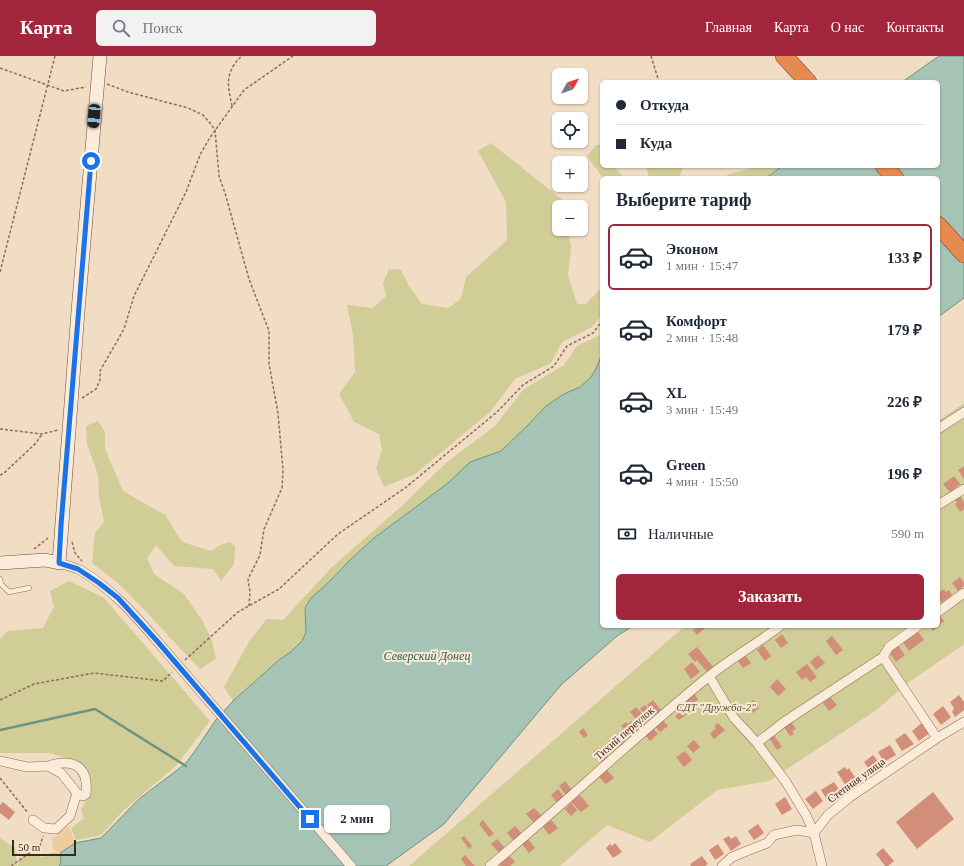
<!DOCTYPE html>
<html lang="ru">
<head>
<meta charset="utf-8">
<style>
	body { margin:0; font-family:"Times New Roman",serif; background:#f2f2f3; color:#1f2937; height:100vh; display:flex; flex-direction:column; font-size:15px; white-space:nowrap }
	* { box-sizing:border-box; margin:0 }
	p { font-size:13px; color:#747a83 }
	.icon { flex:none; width:22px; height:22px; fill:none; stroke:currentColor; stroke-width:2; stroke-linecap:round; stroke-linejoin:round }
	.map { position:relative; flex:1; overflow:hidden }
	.sheet { position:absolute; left:600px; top:120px; width:340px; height:452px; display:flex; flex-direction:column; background:#fff; border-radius:6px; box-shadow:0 1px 3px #0004 }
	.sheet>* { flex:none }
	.banner { position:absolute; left:600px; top:24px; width:340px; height:88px; border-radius:6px; box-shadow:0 1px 3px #0004; display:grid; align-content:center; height:88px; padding:0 16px; background:#fff }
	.needle { width:26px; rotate:50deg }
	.fabs { position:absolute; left:552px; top:12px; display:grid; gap:8px }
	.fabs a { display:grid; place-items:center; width:36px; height:36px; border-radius:6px; background:#fff; box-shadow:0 1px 3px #0004; font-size:20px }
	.scale { position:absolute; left:12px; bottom:10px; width:64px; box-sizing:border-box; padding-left:4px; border:2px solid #3d281e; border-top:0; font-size:11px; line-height:14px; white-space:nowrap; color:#3d281e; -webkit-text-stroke:3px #f8e8d5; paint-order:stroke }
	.end { position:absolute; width:18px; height:18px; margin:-9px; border:5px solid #1a73e8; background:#fff; box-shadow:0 0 0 2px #fff }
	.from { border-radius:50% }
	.bubble { position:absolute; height:28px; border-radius:6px; background:#fff; box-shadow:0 1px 3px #0004; font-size:13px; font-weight:700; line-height:28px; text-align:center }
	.car { position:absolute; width:12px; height:24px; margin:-12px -6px; border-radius:5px; box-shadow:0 0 3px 1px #0007; background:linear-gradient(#222 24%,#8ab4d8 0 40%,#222 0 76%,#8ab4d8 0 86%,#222 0) }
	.banner b { display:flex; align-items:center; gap:14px; height:38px; font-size:15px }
	.banner b+b { border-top:1px solid #e0e1e3 }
	.banner i { width:10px; height:10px; background:#1f2937 }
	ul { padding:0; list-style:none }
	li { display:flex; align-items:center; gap:12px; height:66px; margin:0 8px 6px; padding:0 8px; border:2px solid transparent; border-radius:6px }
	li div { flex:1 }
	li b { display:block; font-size:15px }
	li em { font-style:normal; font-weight:700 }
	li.on { border-color:#a1253b }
	li>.icon { width:36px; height:36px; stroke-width:1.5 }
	h2 { padding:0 16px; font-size:18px; line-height:48px }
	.pay { display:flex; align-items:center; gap:10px; height:44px; padding:0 16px; font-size:15px }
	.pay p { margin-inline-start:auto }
	.button { display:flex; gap:8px; margin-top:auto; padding:8px 16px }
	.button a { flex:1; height:46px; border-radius:6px; background:#a1253b; color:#fff; font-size:16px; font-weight:700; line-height:46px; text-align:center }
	header { display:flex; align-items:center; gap:24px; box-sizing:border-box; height:56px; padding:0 20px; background:#a1253b; color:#fff }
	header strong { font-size:19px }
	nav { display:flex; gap:22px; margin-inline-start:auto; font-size:14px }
	.search { width:280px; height:36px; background:#f2f2f3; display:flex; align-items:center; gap:10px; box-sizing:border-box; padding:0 14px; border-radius:6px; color:#747a83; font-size:15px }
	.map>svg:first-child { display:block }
	.green { fill:#d1cd97 }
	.sand { fill:#efcca0 }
	.water { fill:#a6c4b6; stroke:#6c9483 }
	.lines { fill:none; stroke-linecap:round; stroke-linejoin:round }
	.stream { stroke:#6c9483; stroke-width:2.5 }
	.building { fill:#d28e78 }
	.lane-casing { stroke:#8e6c59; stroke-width:5.5 }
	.street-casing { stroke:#8e6c59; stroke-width:10 }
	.secondary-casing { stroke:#704d3c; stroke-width:14 }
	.highway-casing { stroke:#5b3b2d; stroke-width:18 }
	.path { stroke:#8e6c59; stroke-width:1.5; stroke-dasharray:3 2; stroke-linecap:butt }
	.lane { stroke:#fbebd9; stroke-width:4.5 }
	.street { stroke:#fbebd9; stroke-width:9 }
	.secondary { stroke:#fbebd9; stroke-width:13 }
	.highway { stroke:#e68a50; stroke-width:17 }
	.street-bridge-casing { stroke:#8e6c59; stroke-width:10; stroke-linecap:butt }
	.street-bridge { stroke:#fbebd9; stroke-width:9 }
	.route { stroke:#1a73e8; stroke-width:5 }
	.labels { text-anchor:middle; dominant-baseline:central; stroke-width:4; stroke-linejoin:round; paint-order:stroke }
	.park-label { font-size:11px; font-style:italic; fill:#565b23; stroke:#f8e8d5 }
	.street-label { font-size:11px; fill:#3d281e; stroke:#f8e8d5 }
	.water-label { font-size:12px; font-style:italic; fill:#2c5d52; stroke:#f8e8d5 }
</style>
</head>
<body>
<header>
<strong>Карта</strong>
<div class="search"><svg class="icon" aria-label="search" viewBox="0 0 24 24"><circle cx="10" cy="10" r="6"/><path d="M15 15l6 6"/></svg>Поиск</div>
<nav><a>Главная</a><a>Карта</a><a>О нас</a><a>Контакты</a></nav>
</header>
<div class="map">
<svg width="964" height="810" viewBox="0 0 964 810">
	<rect width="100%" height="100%" fill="#f1dcc4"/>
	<path class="green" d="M491 87 565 146V151H559V173H568L571 191 568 219 577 248H586L602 231V259L592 271 562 286 551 307 515 323 490 356 415 418 384 431 376 412 382 394 379 378 354 366 339 338 355 316 353 279 347 249 373 252 386 240 383 227 389 213 401 214 409 230 422 248 448 252 461 243 466 221 507 184 506 146 478 95Z
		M602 88V110H614L624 122H603L587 100 596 89Z
		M646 110H684L679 122H649Z
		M754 110H782L766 122H723C734 113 745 117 754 110Z
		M602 274V298L596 313 591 321 580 331 564 338 546 350 527 370 501 395 471 406 448 427 374 482 349 505 329 526 305 562 306 576 302 585 292 595 279 604 233 645 224 631 250 584 267 563 283 564 331 512 404 448 447 406 495 370 523 334 564 309 577 290 600 279Z
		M964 347V588L908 627 875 655 769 725 717 734 650 786 607 769 560 810H409L685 570H938V365Z
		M98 365 105 376V393L123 435 165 459 182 486 211 495 220 489 230 486 235 490 234 508 221 525 213 513 174 510 156 489 147 502 154 518 184 538 202 564 212 585 216 603 200 613C176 589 154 563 130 539 119 527 105 517 92 507L95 477 104 466 99 440 98 419 87 388 86 370Z
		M69 525 104 542 210 665 177 709 123 755 101 779 76 784 71 772 84 762 81 754 91 737 81 707 50 697H0V583L8 575 43 572 54 551 50 535Z
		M0 782 15 792 17 810H0Z
		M54 796 59 798 61 807 59 810H18L19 802 34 799 43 801Z"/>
	<path class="sand" d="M69 770 75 787 60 797 56 796 52 791 53 787 51 783Z"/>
	<path class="water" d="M939 0H964V242L938 261V122H766L782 110H938V26H902Z
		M602 298V570H633L617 580 561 629 444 768 386 810H59L61 807 60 797 75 787 101 782 139 743 185 708 195 695 215 665 233 645 279 604 292 595 302 585 306 576 305 552 311 542 329 526 349 505 374 482 448 427 470 406 501 395 527 370 546 350 564 338 580 331 591 321 596 313Z"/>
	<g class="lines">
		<path class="stream" d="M0 674 95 653 186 710"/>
	</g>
	<path class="building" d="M964 410V423L958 414Z
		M954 420 960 428 950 436 943 428Z
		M960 440 964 446V453L960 456 955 448 957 446 955 444Z
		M960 521 964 526V530L958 535 952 527Z
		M944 533 946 536 949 534 952 539 942 547 938 542V537Z
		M938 559H939L944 565 933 575 929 570H938Z
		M699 570H704L705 572 697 579 693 574Z
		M917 574 924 584 909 595 902 585Z
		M782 578 788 587 781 592 775 584Z
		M832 580 843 594 836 599 826 585Z
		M763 589 771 600 765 605 757 594Z
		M898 589 905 599 896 606 889 596Z
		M697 591 713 611 707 616 697 604 695 606 688 598Z
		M818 599 825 607 816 614 810 606Z
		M746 600 751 607 743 612 738 605Z
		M692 606 700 616 691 623 684 613Z
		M807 608 817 621 810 626 806 621 802 624 796 616Z
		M777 623 786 633 778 640 770 631Z
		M694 637 698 644 693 647 696 651 690 655 683 646Z
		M959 639 964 646V654L955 661 952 656 954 652 950 646Z
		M830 641 837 649 829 655 823 647Z
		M653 644 661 654 655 659 647 649Z
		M754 644 759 652 753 657 747 648Z
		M680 648 687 658 679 664 675 660 679 657 675 652Z
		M645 649 654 659 649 663 640 653Z
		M943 650 951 661 941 669 933 658Z
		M636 651 648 664 642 670 630 656Z
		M662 663 668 670 660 676 655 670Z
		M631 665 638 673 630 680 621 670 626 666 628 668Z
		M791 666 796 673 792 675 794 678 790 680 784 671Z
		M923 666 931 676 919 685 912 675Z
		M718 667 725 674 714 683 710 678 716 672 714 670Z
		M583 672 588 679 584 682 579 676Z
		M653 672 658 678 650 685 644 678Z
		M619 677 626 686 619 692 612 683Z
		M905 677 914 688 902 695 895 684Z
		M774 679 782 691 777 694 769 682Z
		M694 684 700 691 693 697 687 690Z
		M890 689 896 699 884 706 878 696Z
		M598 692 601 696 604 694 609 701 602 707 593 696Z
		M685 695 692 704 684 711 676 701Z
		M873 699 881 709 871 716 864 706Z
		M845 711 847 714 849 712 858 726 854 729 852 726 846 730 837 716Z
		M607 714 614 722 606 728 599 721Z
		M565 725 572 734 566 739 559 730Z
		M834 726 840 735 832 740 834 744 829 747 821 734Z
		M558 733 564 741 557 747 551 739Z
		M816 735 823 745 813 753 805 743Z
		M933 736 954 763 917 793 896 766Z
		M580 739 589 750 581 756 571 746Z
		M785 741 792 753 782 759 775 748Z
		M3 746 15 756 9 764 0 757V749Z
		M571 747 577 754 571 760 565 753Z
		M534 752 542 760 534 767 526 758Z
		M483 764 494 778 489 781 479 768Z
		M551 764 558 772 549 779 543 771Z
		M758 768 764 777 754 784 748 775Z
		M515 770 522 778 514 785 507 777Z
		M464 780 472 790 469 793 461 782Z
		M729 780 731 783 736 780 741 788 731 795 723 783Z
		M497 783 505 792 499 797 491 788Z
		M528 783 535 792 529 797 522 788Z
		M615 787 622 796 613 802 606 792 610 788 612 790Z
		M718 788 724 798 715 804 709 794Z
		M883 792 894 805 888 810H885L876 798Z
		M508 798 515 806 510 810H501L498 806Z
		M465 799 472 807 475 810H466L461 803Z
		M702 800 708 808 705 810H691L690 808Z"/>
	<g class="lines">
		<g class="lane-casing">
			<path id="lane" d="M0 523 1 528 9 536 29 532"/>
		</g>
		<g class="street-casing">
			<path id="street" d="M938 373 964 356
				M938 449 964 433
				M59 507C66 509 73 511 80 514 111 532 134 558 157 585
				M938 556 964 537
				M883 601 937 682
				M709 620 734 662 757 687 786 726 806 759 814 777 822 810
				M757 687 784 666 883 601 889 591 918 570
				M0 705 27 711 48 710 61 717 77 737 83 740 86 738C89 710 73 702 48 710
				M33 764 44 772 56 773 70 760 77 737
				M814 777 828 759 850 741 937 682 964 666
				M490 810C564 748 633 682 708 621 731 602 757 588 780 570
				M722 810 732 801 767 787 774 779 797 774 814 777"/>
		</g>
		<g class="secondary-casing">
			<path id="secondary" d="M0 507 45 504 59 507 78 255 100 0"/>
		</g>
		<g class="highway-casing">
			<path id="highway" d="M784 0 808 26
				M884 110 895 122
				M938 169 964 198"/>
		</g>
		<path class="path" d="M651 0 659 26
			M0 12 64 35 86 31
			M107 28 128 36 188 52 203 59 210 67 215 74 219 120 225 137 249 223 269 275V308L278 357 283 414 282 432 264 473 260 499 248 523 250 536 249 550
			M232 50C229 35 225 22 234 9 237 5 238 2 243 0
			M0 216 55 0
			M82 342 96 333 100 324V315L124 273 134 240 186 136 200 99 209 83 244 34 293 0
			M0 373 42 378 58 374
			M0 419 3 418 36 387 42 378
			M72 486 75 497 82 505
			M34 493 48 482
			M185 604 238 556 279 533 338 478 405 432 497 356 523 329 554 310 567 290 593 277 602 265
			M0 644 34 628 94 617 163 625 172 616
			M0 722 28 757
			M11 810 40 790 43 780"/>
		<use href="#lane" class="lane"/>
		<use href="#street" class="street"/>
		<use href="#secondary" class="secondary"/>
		<use href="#highway" class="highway"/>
		<g class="street-bridge-casing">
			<path id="street-bridge" d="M157 585 351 810"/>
		</g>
		<use href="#street-bridge" class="street-bridge"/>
	</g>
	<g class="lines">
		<path class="route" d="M91 105 61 469 59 507 78 513 99 527 118 542 157 585 310 763"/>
	</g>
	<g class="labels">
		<g class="park-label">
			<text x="716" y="651">СДТ "Дружба-2"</text>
		</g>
		<g class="street-label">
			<text transform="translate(624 677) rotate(-41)">Тихий переулок</text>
			<text transform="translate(856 724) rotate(-36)">Степная улица</text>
		</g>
		<g class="water-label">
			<text x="427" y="600">Северский Донец</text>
		</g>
	</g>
</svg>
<div class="fabs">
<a><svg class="needle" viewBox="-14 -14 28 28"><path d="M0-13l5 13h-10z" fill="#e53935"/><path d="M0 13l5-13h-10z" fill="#747a83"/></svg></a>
<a><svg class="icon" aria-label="locate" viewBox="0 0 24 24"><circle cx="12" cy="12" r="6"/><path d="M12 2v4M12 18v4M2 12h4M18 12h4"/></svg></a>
<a>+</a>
<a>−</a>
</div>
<div class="scale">50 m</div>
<i class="end from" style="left:91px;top:105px"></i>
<i class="end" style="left:310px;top:763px"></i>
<div class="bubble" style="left:324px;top:749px;width:66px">2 мин</div>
<i class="car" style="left:94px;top:60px;rotate:185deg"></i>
<div class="banner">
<b><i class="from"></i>Откуда</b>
<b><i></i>Куда</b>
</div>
<section class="sheet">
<h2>Выберите тариф</h2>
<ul>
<li class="on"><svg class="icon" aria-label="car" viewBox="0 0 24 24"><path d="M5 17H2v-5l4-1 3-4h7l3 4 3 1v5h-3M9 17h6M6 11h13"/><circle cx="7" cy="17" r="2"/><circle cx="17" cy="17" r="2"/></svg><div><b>Эконом</b><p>1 мин · 15:47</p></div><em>133 ₽</em></li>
<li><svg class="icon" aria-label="car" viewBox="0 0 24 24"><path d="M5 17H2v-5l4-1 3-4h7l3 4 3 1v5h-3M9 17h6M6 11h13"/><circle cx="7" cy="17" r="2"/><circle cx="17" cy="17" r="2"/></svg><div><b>Комфорт</b><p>2 мин · 15:48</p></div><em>179 ₽</em></li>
<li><svg class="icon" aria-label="car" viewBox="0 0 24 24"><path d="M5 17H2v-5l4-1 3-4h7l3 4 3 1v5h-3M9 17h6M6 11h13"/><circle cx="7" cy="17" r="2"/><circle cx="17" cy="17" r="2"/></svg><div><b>XL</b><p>3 мин · 15:49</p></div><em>226 ₽</em></li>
<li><svg class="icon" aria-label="car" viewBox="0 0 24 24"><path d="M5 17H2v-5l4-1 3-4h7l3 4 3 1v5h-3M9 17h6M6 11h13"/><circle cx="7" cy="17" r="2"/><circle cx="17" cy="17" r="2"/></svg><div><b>Green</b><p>4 мин · 15:50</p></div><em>196 ₽</em></li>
</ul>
<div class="pay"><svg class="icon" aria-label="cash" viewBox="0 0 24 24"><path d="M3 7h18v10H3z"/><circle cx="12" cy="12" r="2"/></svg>Наличные<p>590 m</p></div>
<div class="button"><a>Заказать</a></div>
</section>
</div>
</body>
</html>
